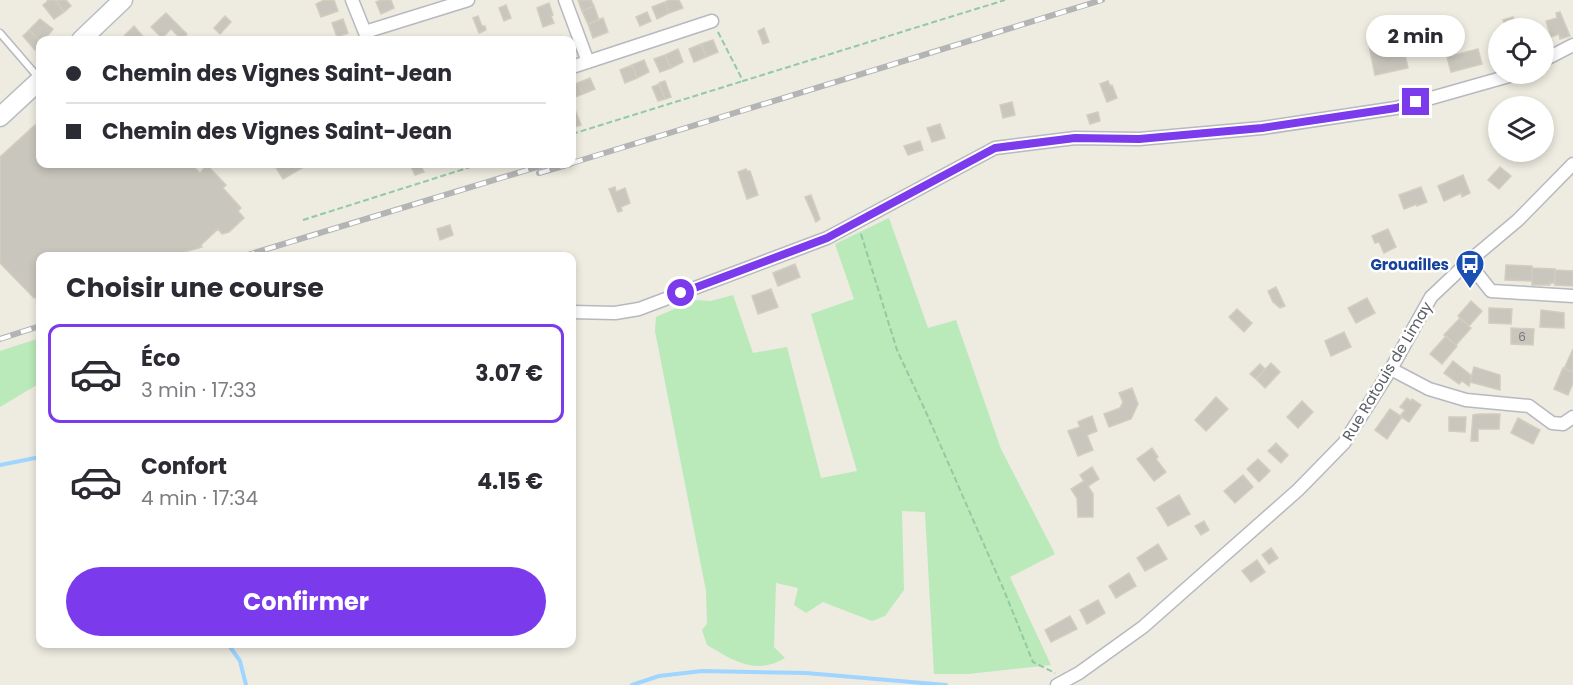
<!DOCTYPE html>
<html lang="fr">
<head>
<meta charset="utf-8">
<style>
	body { margin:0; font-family:Poppins,sans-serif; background:#f2f2f3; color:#2b2b33; height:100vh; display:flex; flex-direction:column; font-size:22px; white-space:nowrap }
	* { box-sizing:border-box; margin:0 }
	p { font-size:20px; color:#7c7c81 }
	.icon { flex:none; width:33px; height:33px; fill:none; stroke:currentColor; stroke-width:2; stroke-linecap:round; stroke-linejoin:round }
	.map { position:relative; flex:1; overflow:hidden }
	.drawer { position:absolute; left:36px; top:252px; width:540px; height:396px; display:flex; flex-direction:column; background:#fff; border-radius:12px; box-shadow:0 3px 9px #0003 }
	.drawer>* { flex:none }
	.guide { position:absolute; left:36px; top:36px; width:540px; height:132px; border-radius:12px; box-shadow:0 3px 9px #0003; display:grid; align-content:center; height:132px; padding:0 30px; background:#fff }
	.fabs { position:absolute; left:1488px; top:18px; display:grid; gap:12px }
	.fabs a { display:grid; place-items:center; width:66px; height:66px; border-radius:50%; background:#fff; box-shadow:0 3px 9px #0003; font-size:30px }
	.end { position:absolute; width:27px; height:27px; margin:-14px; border:8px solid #7c3aed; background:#fff; box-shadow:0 0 0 3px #fff }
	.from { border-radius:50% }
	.bubble { position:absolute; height:42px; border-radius:21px; background:#fff; box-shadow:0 3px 9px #0003; font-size:20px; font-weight:700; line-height:42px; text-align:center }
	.guide b { display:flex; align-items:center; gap:21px; height:57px; font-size:22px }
	.guide b+b { border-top:2px solid #e1e1e2 }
	.guide i { width:15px; height:15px; background:#2b2b33 }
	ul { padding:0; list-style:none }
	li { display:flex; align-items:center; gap:18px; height:99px; margin:0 12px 9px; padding:0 18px; border:3px solid transparent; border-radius:12px }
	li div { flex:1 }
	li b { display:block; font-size:22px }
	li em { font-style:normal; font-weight:700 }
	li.active { border-color:#7c3aed }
	li>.icon { width:54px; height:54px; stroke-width:1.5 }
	h2 { padding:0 30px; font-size:27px; line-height:72px }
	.cta { display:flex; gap:12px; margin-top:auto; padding:12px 30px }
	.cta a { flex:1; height:69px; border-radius:36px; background:#7c3aed; color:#fff; font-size:24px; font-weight:700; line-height:69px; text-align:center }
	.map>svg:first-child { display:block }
	.green { fill:#bae9ba }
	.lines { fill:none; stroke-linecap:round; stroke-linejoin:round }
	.stream { stroke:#a0d5ff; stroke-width:4 }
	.building { fill:#c9c6bd; stroke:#d3cdbe; stroke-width:1.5 }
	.service-casing { stroke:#b6b9bf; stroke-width:9 }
	.minor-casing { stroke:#b6b9bf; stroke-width:15 }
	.secondary-casing { stroke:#b9bdc4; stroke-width:21 }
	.path { stroke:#92caa3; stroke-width:2; stroke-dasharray:6 3; stroke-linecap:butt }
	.service { stroke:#fff; stroke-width:6 }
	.minor { stroke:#fff; stroke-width:12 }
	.secondary { stroke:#fff; stroke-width:18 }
	.rail-casing { stroke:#b3b4b4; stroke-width:6 }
	.rail { stroke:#fff; stroke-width:4; stroke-dasharray:11; stroke-linecap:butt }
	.route { stroke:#7c3aed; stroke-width:8 }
	.labels { text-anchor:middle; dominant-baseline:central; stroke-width:5; stroke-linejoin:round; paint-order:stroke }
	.number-label { font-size:12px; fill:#75787a }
	.transit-label { font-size:15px; font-weight:bold; fill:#164399; stroke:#fff; text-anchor:end }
	.street-label { font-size:15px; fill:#595e63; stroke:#fff }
</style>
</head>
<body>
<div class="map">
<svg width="1573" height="685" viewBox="0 0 1573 685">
	<rect width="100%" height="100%" fill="#eeebe0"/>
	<path class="green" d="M889 218 928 328 956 320 1001 449 1055 554 1010 577 1051 665 968 674H934L925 512 902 511 904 590 885 616 872 621 823 602 806 613 794 605 798 588 776 583 774 647 785 658C756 676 732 660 707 645L702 630 707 624 706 591 655 331 656 317 695 300 711 301 733 295 753 353 787 347 821 478 857 471 811 314 854 299 835 244Z
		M40 338V383L0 407V351Z"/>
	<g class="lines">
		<path class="stream" d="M0 465 40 457
			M228 644 240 661 246 685
			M632 685 659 676 702 671 806 673 946 685"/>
	</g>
	<path class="building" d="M47 0H55L64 12 54 19 43 5 48 1Z
		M55 0H66L71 6 64 12Z
		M324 0H334L338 11 321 17 316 4Z
		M381 0H391L394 8 381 14 376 2Z
		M578 0H591L594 6 582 11Z
		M669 0H679L683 8 669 13 665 2Z
		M665 2 669 13 657 19 652 7Z
		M549 3 553 15 551 16 554 23 543 27 537 8Z
		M506 5 511 18 504 21 499 8Z
		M594 6 599 20 588 24 582 11Z
		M647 12 651 21 640 26 636 17Z
		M1560 12 1570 36 1560 39 1559 34 1551 37 1546 21 1557 18 1556 13Z
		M166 13 187 34 182 40 171 29 162 38 151 27Z
		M225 16 231 22 220 34 214 28Z
		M478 16 482 26H485L486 30 479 33 473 18Z
		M1513 17 1517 28H1506L1503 20Z
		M603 18 608 32 593 38 588 24Z
		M40 19 53 29 44 40 40 41 29 30Z
		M343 19 348 33 337 37 332 23Z
		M134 26 146 40H120Z
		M764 28 769 42 763 44 758 31Z
		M1399 29 1408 68 1375 75 1367 36Z
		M29 30 40 41V44L35 50 23 36Z
		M713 40 718 52 706 57 701 44Z
		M701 44 706 57 694 62 689 49Z
		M678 49 683 62 671 68 665 55Z
		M1478 49 1482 64 1451 72 1447 57Z
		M665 55 671 68 660 72 654 59Z
		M644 60 649 72 637 78 632 65Z
		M632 65 637 78 625 83 620 70Z
		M590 78 595 89 583 94 578 83Z
		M665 81 671 97 665 99 659 83Z
		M1108 81 1110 86 1112 85 1117 98 1107 102 1100 84Z
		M578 83 583 94 572 98V85Z
		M659 84 665 99 658 101 652 87Z
		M1012 102 1015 115 1003 118 1000 105Z
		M576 112 581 125 574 127 572 114Z
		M1098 112 1100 121 1090 124 1087 115Z
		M940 124 945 138 932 142 927 128Z
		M35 125 40 131V164H197L194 167 200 173 207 165 226 185 223 188 241 208 238 211 244 218 229 232 222 234 218 229 201 245 202 247 170 256H40V297L34 298 0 263V157Z
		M920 141 923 150 908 155 904 146Z
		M279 164H306L307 165 283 179 275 166Z
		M410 164H420L424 172 415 175Z
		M1500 167 1511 176 1499 189 1488 180Z
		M746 169 747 171H750L758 195 747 199 738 172Z
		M1463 175 1470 193 1462 197 1461 193 1444 201 1438 186Z
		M615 187 616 192 625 188 630 203 621 207 622 211 618 212 609 189Z
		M1421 187 1427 202 1417 206V204L1404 209 1399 195Z
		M811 195 820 219 816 222 805 197Z
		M450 225 453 235 440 240 437 229Z
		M1388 229 1396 247 1384 253 1379 242 1375 243 1372 236Z
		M795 264 800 277 778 286 773 273Z
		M1506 265 1532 266V281L1505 280Z
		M1532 268 1555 269V283H1550V285H1532Z
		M1555 270 1573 271V286L1555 285Z
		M1276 287 1285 306 1280 308 1273 302 1268 291Z
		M771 289 778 307 758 314 752 296Z
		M1367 298 1375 313 1356 323 1348 308Z
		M1471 301 1482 311 1469 326 1458 316Z
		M1489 308 1512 309 1511 324 1489 323Z
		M1237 309 1252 323 1244 332 1229 317Z
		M1541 310 1564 313V328L1540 327Z
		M1460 318 1471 328 1456 345 1444 335Z
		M1511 328 1534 329 1533 345 1511 344Z
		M1344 332 1351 347 1331 356 1325 341Z
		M1446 336 1457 346 1442 364 1430 354Z
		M1573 349V372L1564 369Z
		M1453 361 1472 376 1469 386 1462 381 1459 384 1444 373Z
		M1271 363 1280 372 1265 388 1256 379Z
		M1260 364 1265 369 1256 379 1250 374Z
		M1474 367 1500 375V390L1470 382Z
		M1563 368 1573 372V383L1568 395 1554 389Z
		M1132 388 1138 404 1131 419 1109 427 1104 414 1120 408 1123 402 1119 393Z
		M1216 397 1228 409 1206 431 1195 420Z
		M1407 398 1411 401 1412 399 1421 405 1409 422 1400 416 1405 410 1400 407Z
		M1302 401 1313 412 1298 428 1287 417Z
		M1390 409 1402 417 1387 439 1375 430Z
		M1479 414H1500L1499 429H1478V441H1471L1473 415Z
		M1092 416 1097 431 1087 435 1093 450 1078 456 1068 431 1080 427 1078 422Z
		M1449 417H1466L1465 432 1449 431Z
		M1518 418 1540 430 1533 444 1511 433Z
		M1276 443 1288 455 1281 463 1268 451Z
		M1152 448 1158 457 1156 459 1166 472 1154 481 1137 459Z
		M1258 459 1270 471 1259 482 1247 469Z
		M1092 467 1099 479 1088 486 1093 494V517H1078L1077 498 1071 489 1084 481 1080 475Z
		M1243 475 1253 487 1235 503 1224 491Z
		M1179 495 1190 514 1168 526 1157 508Z
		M1204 521 1209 530 1201 535 1195 526Z
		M1158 544 1167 559 1145 571 1137 558Z
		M1271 548 1278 558 1269 564 1262 555Z
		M1257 560 1265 572 1251 582 1242 571Z
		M1129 573 1136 586 1116 598 1109 586Z
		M1098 600 1105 613 1087 624 1080 610Z
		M1070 616 1077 629 1051 642 1045 630Z"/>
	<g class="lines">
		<g class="service-casing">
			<path id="service" d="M0 33 38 77"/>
		</g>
		<g class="minor-casing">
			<path id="minor" d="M352 0 368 40
				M565 0 588 62
				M365 32 468 0
				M1544 60 1573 45
				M572 67 712 21
				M1468 262 1491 291 1573 296
				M572 312 615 313 639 309 827 238 995 148 1075 138 1139 139 1262 128 1396 108 1516 74
				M1391 369 1429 389 1466 400 1529 406 1552 423 1563 424 1573 417
				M1057 685 1079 673 1143 627 1298 490 1344 443 1391 369 1431 297 1468 262 1518 220 1573 164"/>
		</g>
		<g class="secondary-casing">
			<path id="secondary" d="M81 40 123 0
				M0 117 40 80"/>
		</g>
		<path class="path" d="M718 32 743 81 1005 0
			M572 134 743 81
			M303 220 480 164
			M861 234 897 350 925 410 1003 588 1033 662 1055 673"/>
		<use href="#service" class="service"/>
		<use href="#minor" class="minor"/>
		<use href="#secondary" class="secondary"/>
		<g class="rail-casing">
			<path id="rail" d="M572 163 1102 0
				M539 173 570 164
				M244 256 547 164
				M0 339 40 326"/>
		</g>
		<use href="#rail" class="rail"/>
	</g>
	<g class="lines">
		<path class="route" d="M681 293 827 238 995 148 1075 138 1139 139 1262 128 1396 108 1416 102"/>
	</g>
	<defs>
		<g id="bus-pin" transform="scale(1.5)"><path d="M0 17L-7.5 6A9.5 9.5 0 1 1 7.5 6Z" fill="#1a4fb4" stroke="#fff"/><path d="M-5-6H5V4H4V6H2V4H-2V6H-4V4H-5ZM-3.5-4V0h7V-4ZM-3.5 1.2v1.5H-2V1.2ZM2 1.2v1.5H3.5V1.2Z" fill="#fff"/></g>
	</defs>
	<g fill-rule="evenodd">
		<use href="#bus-pin" x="1470" y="264"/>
	</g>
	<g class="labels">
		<g class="number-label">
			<text x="1522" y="336">6</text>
		</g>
		<g class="transit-label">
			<text x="1449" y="264">Grouailles</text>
		</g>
		<g class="street-label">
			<text transform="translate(1387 371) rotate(-59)">Rue Ratouis de Limay</text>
		</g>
	</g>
</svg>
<div class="fabs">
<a><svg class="icon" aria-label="locate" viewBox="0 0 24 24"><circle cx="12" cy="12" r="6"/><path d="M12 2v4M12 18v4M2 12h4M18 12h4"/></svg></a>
<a><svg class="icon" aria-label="layers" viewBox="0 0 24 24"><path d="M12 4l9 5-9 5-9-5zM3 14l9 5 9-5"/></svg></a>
</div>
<i class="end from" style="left:681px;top:293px"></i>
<i class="end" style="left:1416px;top:102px"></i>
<div class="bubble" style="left:1366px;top:15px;width:99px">2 min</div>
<div class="guide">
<b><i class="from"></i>Chemin des Vignes Saint-Jean</b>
<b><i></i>Chemin des Vignes Saint-Jean</b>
</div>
<section class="drawer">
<h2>Choisir une course</h2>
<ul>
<li class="active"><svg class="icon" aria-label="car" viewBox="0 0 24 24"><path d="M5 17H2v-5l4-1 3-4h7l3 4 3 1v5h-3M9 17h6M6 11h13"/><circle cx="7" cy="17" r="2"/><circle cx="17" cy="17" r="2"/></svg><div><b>Éco</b><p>3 min · 17:33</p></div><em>3.07 €</em></li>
<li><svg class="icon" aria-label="car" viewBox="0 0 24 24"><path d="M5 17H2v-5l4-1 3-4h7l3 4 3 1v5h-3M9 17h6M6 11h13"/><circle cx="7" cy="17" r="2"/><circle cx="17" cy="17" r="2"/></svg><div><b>Confort</b><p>4 min · 17:34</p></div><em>4.15 €</em></li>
</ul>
<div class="cta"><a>Confirmer</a></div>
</section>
</div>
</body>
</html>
